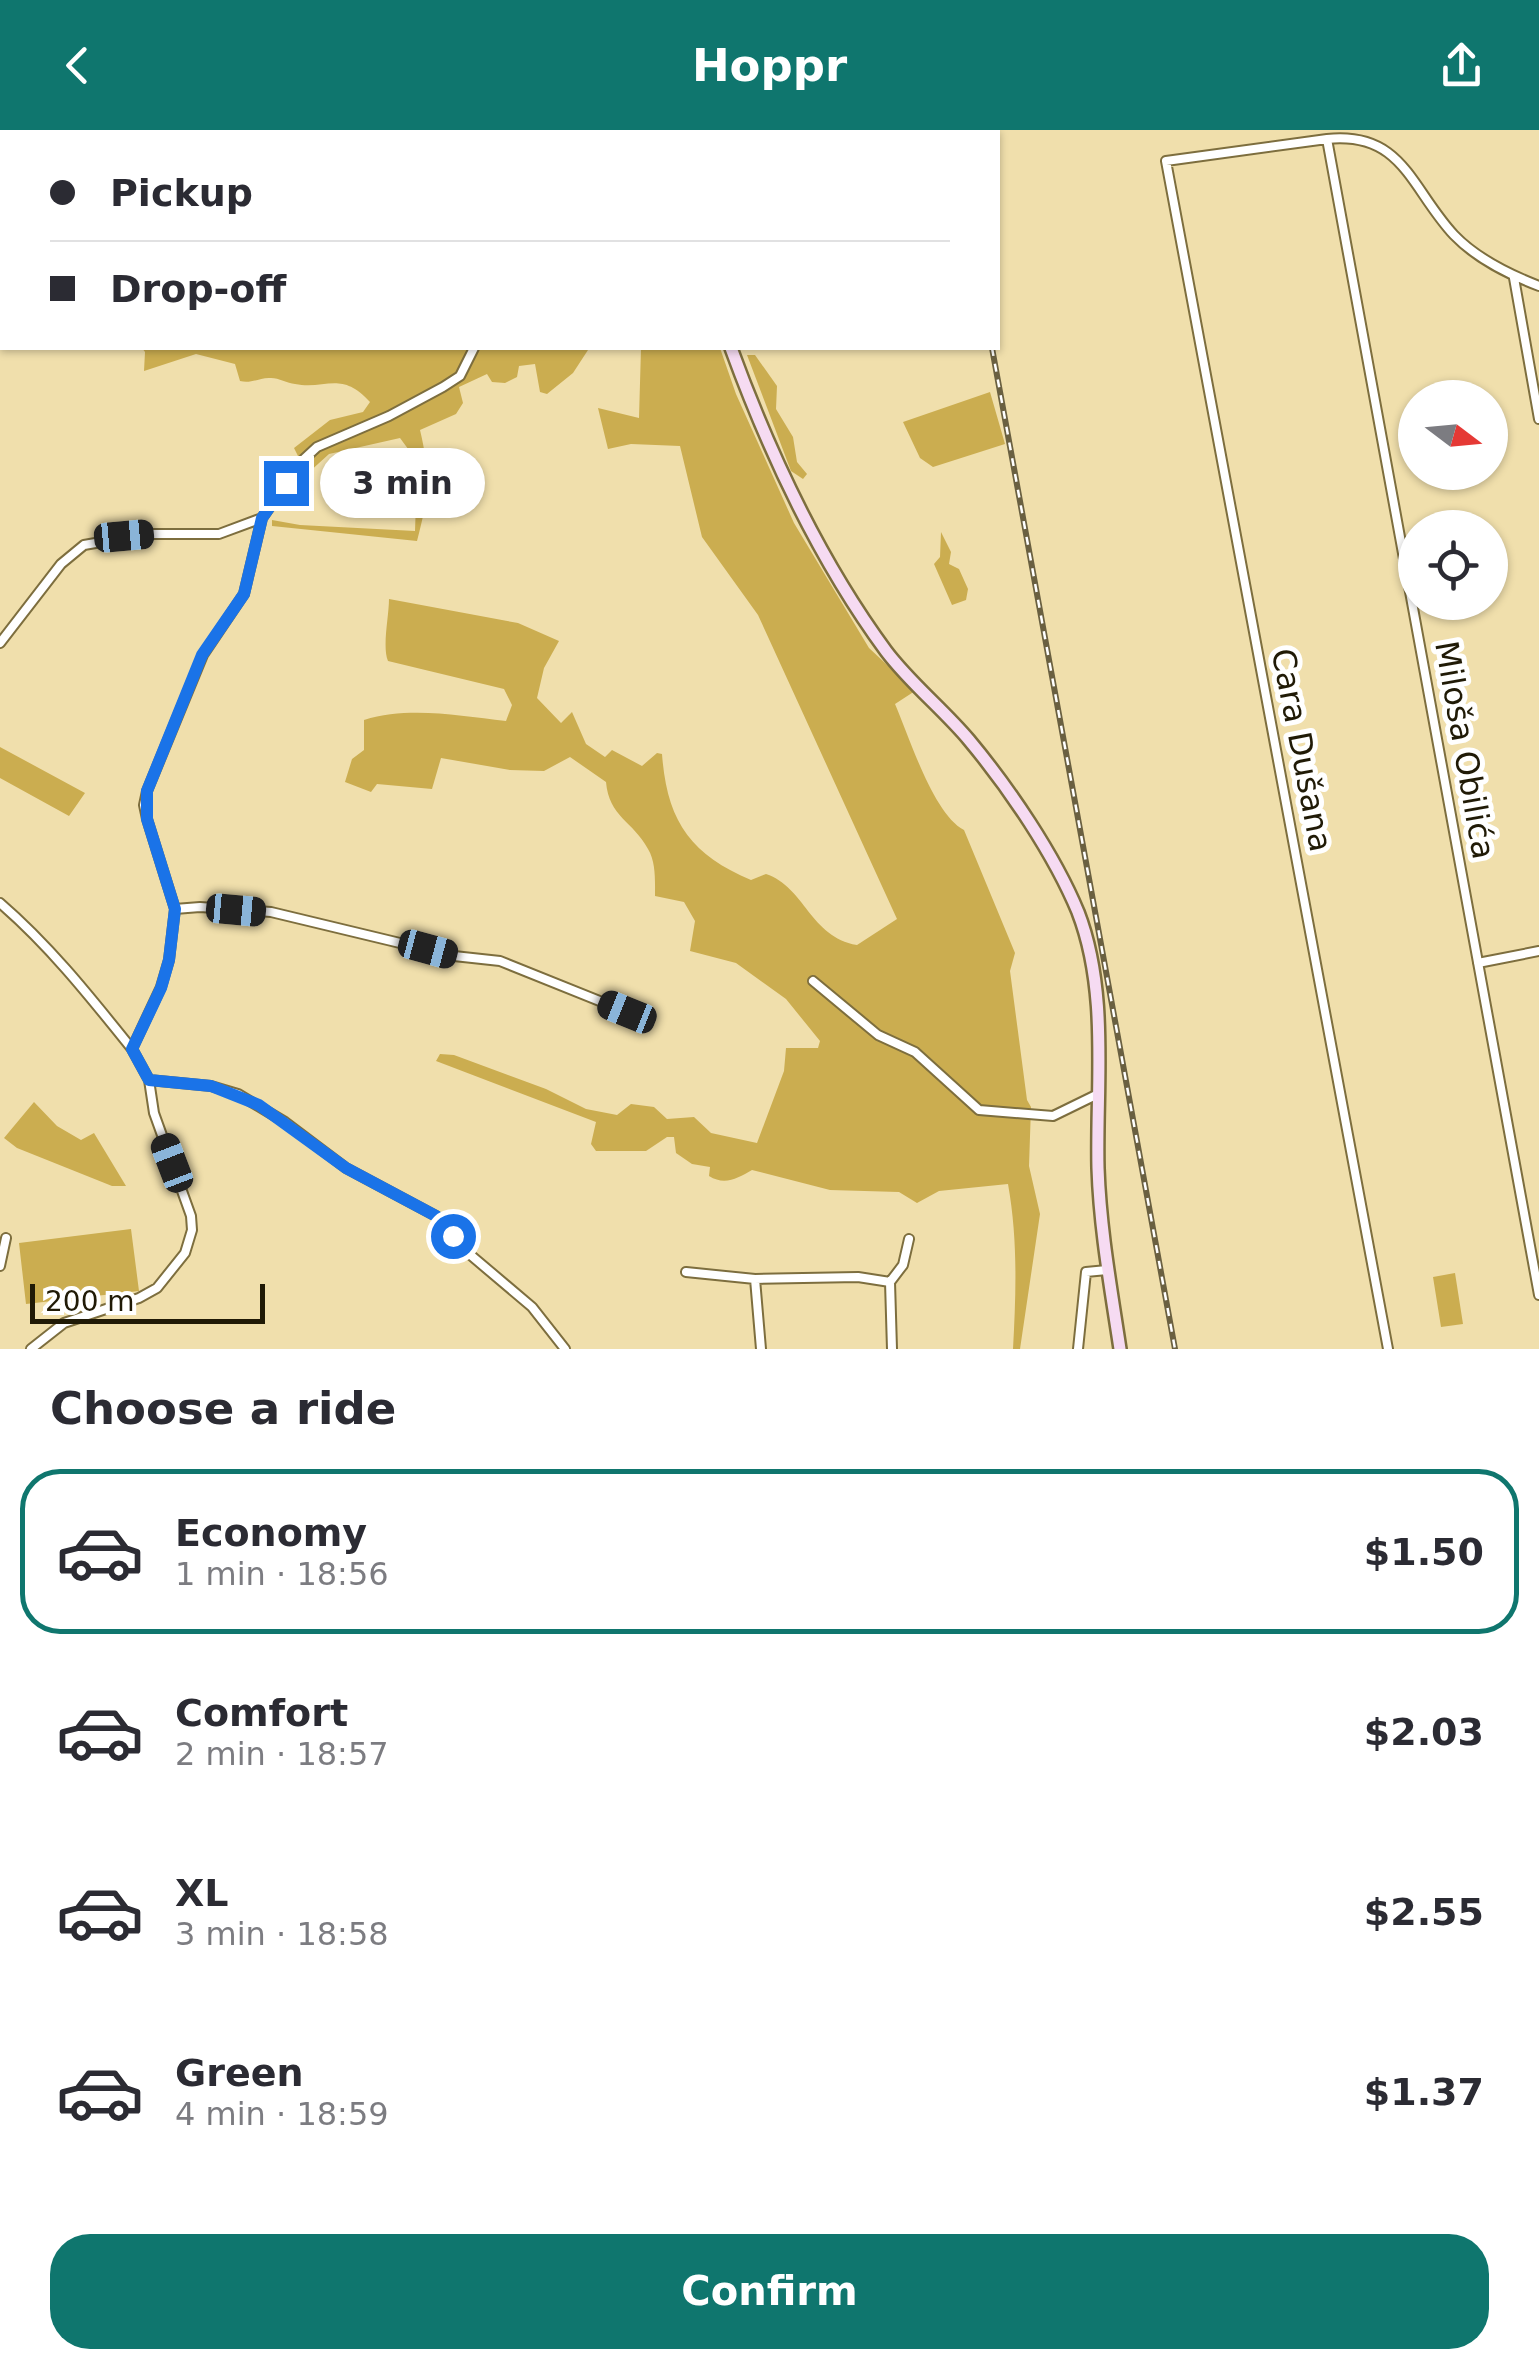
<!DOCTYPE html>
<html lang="en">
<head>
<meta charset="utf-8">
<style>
	body { margin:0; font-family:"DejaVu Sans",sans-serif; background:#f2f2f3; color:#2b2b33; height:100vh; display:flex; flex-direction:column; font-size:38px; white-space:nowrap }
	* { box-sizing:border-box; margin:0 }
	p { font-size:32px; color:#7c7c81 }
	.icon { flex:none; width:55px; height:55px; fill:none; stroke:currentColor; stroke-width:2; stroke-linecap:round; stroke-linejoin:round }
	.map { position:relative; height:1219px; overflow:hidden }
	.panel { display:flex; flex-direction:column; background:#fff; flex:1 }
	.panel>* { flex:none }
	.hud { position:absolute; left:0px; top:0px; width:1000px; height:220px; box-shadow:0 2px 8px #0004; display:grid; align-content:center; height:220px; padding:0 50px; background:#fff }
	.needle { width:65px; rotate:106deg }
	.controls { position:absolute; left:1398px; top:250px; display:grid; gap:20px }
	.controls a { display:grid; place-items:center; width:110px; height:110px; border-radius:50%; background:#fff; box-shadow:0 2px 8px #0004; font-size:50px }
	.scale { position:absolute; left:30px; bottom:25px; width:235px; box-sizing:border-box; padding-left:10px; border:5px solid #201a06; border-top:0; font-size:28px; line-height:35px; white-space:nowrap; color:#201a06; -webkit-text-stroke:8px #fff; paint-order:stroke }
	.end { position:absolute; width:45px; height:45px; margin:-22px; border:12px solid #1a73e8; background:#fff; box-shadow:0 0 0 5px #fff }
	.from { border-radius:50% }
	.bubble { position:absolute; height:70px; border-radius:35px; background:#fff; box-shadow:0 2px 8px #0004; font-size:32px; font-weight:700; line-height:70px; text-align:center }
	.car { position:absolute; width:30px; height:60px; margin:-30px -15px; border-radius:12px; box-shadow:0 0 8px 2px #0007; background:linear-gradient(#222 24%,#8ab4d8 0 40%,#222 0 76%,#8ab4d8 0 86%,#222 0) }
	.hud b { display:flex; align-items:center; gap:35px; height:95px; font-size:38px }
	.hud b+b { border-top:2px solid #e1e1e2 }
	.hud i { width:25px; height:25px; background:#2b2b33 }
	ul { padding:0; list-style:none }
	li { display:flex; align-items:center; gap:30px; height:165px; margin:0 20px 15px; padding:0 30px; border:5px solid transparent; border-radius:40px }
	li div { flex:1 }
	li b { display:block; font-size:38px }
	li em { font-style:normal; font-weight:700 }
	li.on { border-color:#0f766e }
	li>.icon { width:90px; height:90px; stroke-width:1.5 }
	h2 { padding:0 50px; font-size:45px; line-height:120px }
	.primary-button { display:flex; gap:20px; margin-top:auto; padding:20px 50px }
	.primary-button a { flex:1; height:115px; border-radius:40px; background:#0f766e; color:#fff; font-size:40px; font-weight:700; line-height:115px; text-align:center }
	header { display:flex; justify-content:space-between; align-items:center; height:130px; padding:0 50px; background:#0f766e; color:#fff; font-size:45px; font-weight:700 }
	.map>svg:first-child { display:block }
	.green { fill:#cbad50 }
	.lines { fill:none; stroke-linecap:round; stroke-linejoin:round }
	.street-casing { stroke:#7d6e3e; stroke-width:12 }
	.secondary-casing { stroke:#7d6e3e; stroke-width:16 }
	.street { stroke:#fff; stroke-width:8 }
	.secondary { stroke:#f6dbf2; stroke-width:11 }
	.rail-casing { stroke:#6a6041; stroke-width:6 }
	.rail { stroke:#fff; stroke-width:2.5; stroke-dasharray:8; stroke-linecap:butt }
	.route { stroke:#1a73e8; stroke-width:12 }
	.labels { text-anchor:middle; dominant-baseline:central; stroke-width:10; stroke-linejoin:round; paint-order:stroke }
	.street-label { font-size:32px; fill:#201a06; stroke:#fff }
</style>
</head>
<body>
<header><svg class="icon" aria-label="back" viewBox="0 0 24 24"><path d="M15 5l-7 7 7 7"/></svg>Hoppr<svg class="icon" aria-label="share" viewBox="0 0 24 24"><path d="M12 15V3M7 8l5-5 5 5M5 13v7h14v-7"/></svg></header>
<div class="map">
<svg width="1539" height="1219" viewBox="0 0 1539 1219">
	<rect width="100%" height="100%" fill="#f0dfac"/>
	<path class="green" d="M142 218H597L588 220 573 243 547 264 540 262 535 234 519 236 517 247 505 253 492 252 487 244 459 257 463 273 456 284 420 300C431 347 429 365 417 411L272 396V390L300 395 415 401 417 343 414 327 400 308 329 324 307 344 294 318 330 290 363 282 370 272C341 240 326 260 295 254 287 253 279 248 271 248 260 247 252 254 240 251L235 234 196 224 144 241 145 222Z
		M641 218H720L736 264 794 393 869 518 915 561 895 574C909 606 933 684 964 700L1015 823 1010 841 1027 970 1031 977 1029 1036 1040 1084 1020 1219H1013C1016 1163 1018 1110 1008 1054L939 1061 917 1073 899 1062 830 1060 752 1040C738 1048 725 1056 709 1046L710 1037 692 1034 676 1023 674 1007H667L646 1021H596L591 1014 596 992 436 931 440 924 454 925 546 959 586 979 617 985 631 974 654 977 667 989 694 987 711 1003 757 1013 784 941 786 918H818L820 911 786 869 736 833 690 821 695 791 684 772 655 766C655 751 656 732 648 719 633 691 609 687 606 652L570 627 544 641 510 640 441 628 432 659 377 654 371 662 345 652 352 629 364 620V590C410 576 459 586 506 591L512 575 504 559 388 531C382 517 389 486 389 469L518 493 559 511 544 538 537 568 561 593 572 582 586 614 605 627 612 620 642 636 657 623 662 624C667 691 690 724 751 750L766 744C805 757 810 807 857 815L897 789 758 485 702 407 680 316 631 314 608 319 598 278 639 288Z
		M747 225H755L777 256 776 279 793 307 797 332 807 344 803 349 791 341Z
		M990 262 1005 314 933 337 920 328 903 292Z
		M941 402 951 422 949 434 959 439 968 459 966 470 952 475 934 434 940 427Z
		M0 617 85 663 69 686 0 648Z
		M34 972 57 996 81 1010 94 1003 126 1056H112L17 1018 4 1008Z
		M131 1099 139 1161 26 1174 19 1113Z
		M1455 1143 1463 1194 1441 1197 1433 1147Z"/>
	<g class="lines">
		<g class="street-casing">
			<path id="street" d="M1327 9C1403 1 1411 59 1454 105 1477 129 1508 144 1539 156
				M1514 148 1539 289
				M0 513 61 434 84 415 147 404H219L262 388
				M0 773C50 816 91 868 132 919
				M175 779 200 777 271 782 454 826 500 831 627 882
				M1478 833 1539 821
				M813 851 878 905 915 922 979 980 1053 986 1098 964
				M149 950 211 956 238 964 285 992 346 1038 436 1086 467 1122 532 1177 565 1219
				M0 1136 6 1108
				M686 1142 755 1149 858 1147 890 1152 892 1219
				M755 1149 761 1219
				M890 1152 903 1135 909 1109
				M31 1219 64 1193 139 1168 157 1158 185 1123 192 1100 191 1086 154 983 149 950 132 919 161 857 169 830 175 779 147 689 144 675 147 661 203 525 244 464 262 388 304 329 317 317 389 286 443 257 460 246 474 218
				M1078 1219 1086 1142 1107 1140
				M1388 1219 1166 31 1327 9 1539 1165"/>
		</g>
		<g class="secondary-casing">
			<path id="secondary" d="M686 2V0
				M731 218C769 322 819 430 886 521 910 553 943 579 969 610 1009 658 1054 724 1078 782 1109 862 1096 955 1098 1038 1100 1099 1111 1159 1120 1219"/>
		</g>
		<use href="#street" class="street"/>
		<use href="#secondary" class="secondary"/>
		<g class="rail-casing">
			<path id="rail" d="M953 0V2
				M992 218 1175 1219"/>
		</g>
		<use href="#rail" class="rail"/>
	</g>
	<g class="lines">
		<path class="route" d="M286 353 262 388 244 464 202 525 147 661V689L175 779 169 830 161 858 132 919 149 950 211 956 259 975 346 1038 436 1086 453 1106"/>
	</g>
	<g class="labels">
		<g class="street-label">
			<text transform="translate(1302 620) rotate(79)">Cara Dušana</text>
			<text transform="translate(1465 620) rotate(80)">Miloša Obilića</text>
		</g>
	</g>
</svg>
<div class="controls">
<a><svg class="needle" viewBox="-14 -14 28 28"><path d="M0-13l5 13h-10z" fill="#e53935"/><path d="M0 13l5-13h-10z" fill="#7c7c81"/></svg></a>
<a><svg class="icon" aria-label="locate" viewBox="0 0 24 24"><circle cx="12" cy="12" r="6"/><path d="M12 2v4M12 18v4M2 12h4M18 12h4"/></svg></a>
</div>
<div class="scale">200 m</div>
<i class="end from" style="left:453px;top:1106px"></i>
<i class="end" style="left:286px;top:353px"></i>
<div class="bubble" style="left:320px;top:318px;width:165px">3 min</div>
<i class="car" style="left:124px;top:406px;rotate:85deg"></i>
<i class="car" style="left:236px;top:780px;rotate:95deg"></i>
<i class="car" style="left:428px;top:819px;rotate:105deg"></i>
<i class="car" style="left:627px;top:882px;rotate:292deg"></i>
<i class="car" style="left:172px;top:1033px;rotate:339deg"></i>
<div class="hud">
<b><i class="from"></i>Pickup</b>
<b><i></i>Drop-off</b>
</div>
</div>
<section class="panel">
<h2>Choose a ride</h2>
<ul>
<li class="on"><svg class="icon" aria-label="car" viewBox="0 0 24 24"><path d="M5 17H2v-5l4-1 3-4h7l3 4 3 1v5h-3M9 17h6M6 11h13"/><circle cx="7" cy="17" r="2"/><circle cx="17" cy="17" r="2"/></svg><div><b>Economy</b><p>1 min · 18:56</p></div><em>$1.50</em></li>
<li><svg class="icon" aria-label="car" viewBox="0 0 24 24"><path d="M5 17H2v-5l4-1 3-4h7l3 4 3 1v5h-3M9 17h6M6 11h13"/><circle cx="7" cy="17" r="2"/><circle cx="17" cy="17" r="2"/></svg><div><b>Comfort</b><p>2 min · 18:57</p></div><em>$2.03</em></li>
<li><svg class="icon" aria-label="car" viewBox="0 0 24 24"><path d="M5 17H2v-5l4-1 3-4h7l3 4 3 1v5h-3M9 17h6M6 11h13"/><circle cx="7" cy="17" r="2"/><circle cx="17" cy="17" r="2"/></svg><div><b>XL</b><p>3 min · 18:58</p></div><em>$2.55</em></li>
<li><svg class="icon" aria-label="car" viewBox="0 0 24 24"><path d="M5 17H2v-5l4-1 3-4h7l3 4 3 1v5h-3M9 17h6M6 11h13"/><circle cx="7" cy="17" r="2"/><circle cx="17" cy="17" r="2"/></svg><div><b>Green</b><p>4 min · 18:59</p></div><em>$1.37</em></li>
</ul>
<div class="primary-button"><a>Confirm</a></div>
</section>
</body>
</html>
